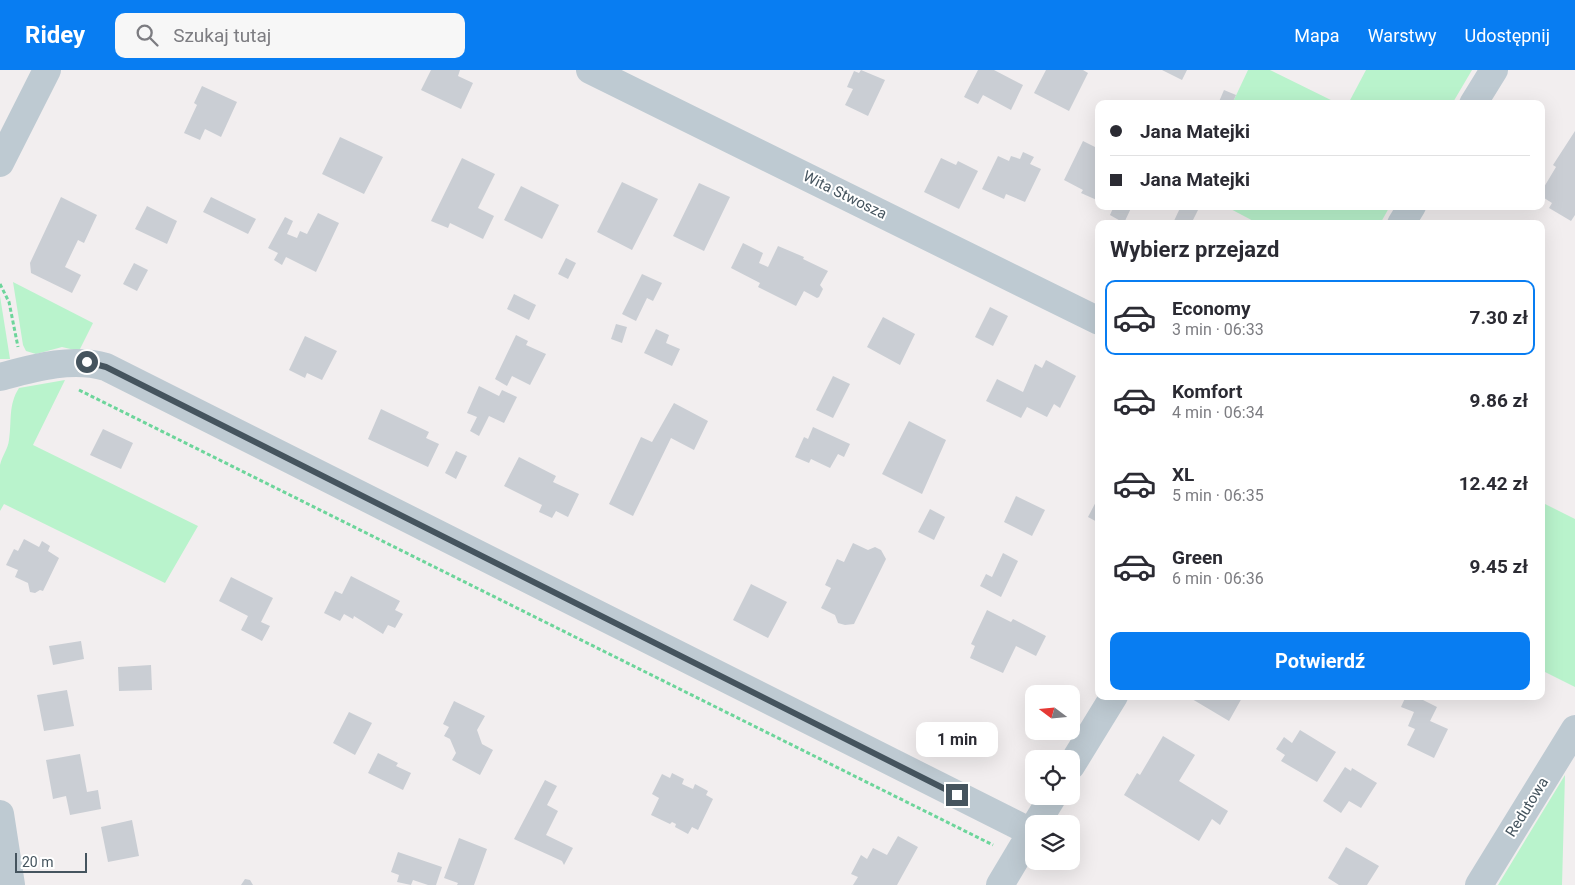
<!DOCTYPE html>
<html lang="pl">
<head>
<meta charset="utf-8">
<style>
	body { margin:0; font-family:Roboto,sans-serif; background:#f7f7f7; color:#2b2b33; height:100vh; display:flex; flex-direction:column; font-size:19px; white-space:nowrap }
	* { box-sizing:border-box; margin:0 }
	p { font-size:16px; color:#7c7c81 }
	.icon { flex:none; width:28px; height:28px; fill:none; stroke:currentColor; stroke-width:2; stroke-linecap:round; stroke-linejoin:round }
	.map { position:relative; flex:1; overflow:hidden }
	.details { position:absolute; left:1095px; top:150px; width:450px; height:480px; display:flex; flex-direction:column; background:#fff; border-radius:10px; box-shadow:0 5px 20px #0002 }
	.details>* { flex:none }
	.guide { position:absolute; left:1095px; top:30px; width:450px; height:110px; border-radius:10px; box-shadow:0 5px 20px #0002; display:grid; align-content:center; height:110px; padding:0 15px; background:#fff }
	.needle { width:32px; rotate:286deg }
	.buttons { position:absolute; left:1025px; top:615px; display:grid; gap:10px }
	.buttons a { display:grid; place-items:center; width:55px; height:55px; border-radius:10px; background:#fff; box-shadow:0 5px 20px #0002; font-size:25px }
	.scale { position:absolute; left:15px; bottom:12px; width:72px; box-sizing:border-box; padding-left:5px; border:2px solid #45545e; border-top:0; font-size:14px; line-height:18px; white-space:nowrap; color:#45545e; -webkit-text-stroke:4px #fff; paint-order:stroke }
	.end { position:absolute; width:22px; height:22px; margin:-11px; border:6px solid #45545e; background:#fff; box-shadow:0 0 0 2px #fff }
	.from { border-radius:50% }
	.bubble { position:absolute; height:35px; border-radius:10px; background:#fff; box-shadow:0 5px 20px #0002; font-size:16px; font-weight:700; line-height:35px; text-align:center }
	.guide b { display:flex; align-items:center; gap:18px; height:48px; font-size:19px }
	.guide b+b { border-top:1px solid #e1e1e2 }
	.guide i { width:12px; height:12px; background:#2b2b33 }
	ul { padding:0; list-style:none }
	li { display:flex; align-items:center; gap:15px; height:75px; margin:0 10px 8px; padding:0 5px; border:2px solid transparent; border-radius:10px }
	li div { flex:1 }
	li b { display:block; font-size:19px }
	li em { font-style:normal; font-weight:700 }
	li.on { border-color:#087df2 }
	li>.icon { width:45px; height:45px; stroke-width:1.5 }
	h2 { padding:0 15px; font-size:22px; line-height:60px }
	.cta { display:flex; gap:10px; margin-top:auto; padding:10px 15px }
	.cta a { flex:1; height:58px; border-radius:10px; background:#087df2; color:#fff; font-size:20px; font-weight:700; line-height:58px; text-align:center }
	header { display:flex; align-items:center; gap:30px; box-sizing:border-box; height:70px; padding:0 25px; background:#087df2; color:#fff }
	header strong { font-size:24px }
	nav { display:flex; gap:28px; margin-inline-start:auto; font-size:18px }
	.search { width:350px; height:45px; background:#f7f7f7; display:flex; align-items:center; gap:12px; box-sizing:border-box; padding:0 18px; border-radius:10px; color:#7c7c81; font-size:19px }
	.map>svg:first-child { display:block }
	.green { fill:#b9f3cc }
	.building { fill:#caced4 }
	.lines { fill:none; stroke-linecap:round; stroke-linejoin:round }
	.path { stroke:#6dd59b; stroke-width:3; stroke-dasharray:4 2.5; stroke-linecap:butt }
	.minor { stroke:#becad2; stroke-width:28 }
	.route { stroke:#45545e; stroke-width:6 }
	.labels { text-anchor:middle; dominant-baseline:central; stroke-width:4; stroke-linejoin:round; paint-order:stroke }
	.street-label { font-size:15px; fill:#45545e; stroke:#fff }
</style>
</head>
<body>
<header>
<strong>Ridey</strong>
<div class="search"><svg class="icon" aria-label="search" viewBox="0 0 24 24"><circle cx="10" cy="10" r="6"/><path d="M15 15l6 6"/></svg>Szukaj tutaj</div>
<nav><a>Mapa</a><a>Warstwy</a><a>Udostępnij</a></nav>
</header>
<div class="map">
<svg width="1575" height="815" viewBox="0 0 1575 815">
	<rect width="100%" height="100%" fill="#f2eeef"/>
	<path class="green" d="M1248 0H1270L1339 34H1232Z
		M1366 0H1472L1452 34H1348Z
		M1225 136H1390L1380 154H1259Z
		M13 212 93 253 79 281 62 277 36 284 26 281 23 275Z
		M0 226 10 289H0Z
		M65 310 33 375 198 456 165 513 4 434 0 441C0 427 0 410 0 395 2 386 8 379 9 370 12 351 8 335 19 318Z
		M1541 432 1575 449V617L1541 600Z
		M1565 705 1562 815H1498Z"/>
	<path class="building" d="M431 0H460L458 6 473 13 461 39 421 20Z
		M861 0 885 10 868 46 845 35 853 19 847 17 854 1 859 3Z
		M978 0H994L1023 15 1011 40 983 25 978 34 964 27Z
		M1046 0H1083L1088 3 1069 41 1034 23Z
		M1162 0H1187L1182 10Z
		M202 16 237 32 221 67 205 59 200 70 184 63 197 35 194 33Z
		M1224 20 1236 25 1232 34H1218Z
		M1575 61V145L1571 151 1549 138 1552 133 1541 126V122L1556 97 1553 95Z
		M340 67 383 87 364 124 322 104Z
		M1083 71 1099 79V131L1081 123 1083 120 1064 110Z
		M1023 82 1034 87 1030 94 1041 99 1025 132 1006 124 1004 129 982 119 998 86 1009 91 1011 86 1020 89Z
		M462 88 495 104 478 138 494 146 483 169 450 153 448 158 431 151Z
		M941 88 956 95 958 91 978 101 959 139 924 122Z
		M622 112 658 129 632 180 597 162Z
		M699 113 730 127 704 181 673 166Z
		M521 116 559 135 542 169 504 150Z
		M61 127 97 145 84 173 78 170 65 197 81 205 72 223 31 203 30 193Z
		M211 127 256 149 248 164 203 142Z
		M147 136 177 151 167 174 135 159Z
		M1114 136H1132L1124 153 1110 145Z
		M1181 136H1200L1191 154 1173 153Z
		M318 143 339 153 316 202 286 187 282 195 274 190 278 183 268 178 285 147 293 151 287 164 297 168 300 161 307 164Z
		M743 173 763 183 759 193 768 197 778 176 804 187 803 189 828 201 820 215 823 219 819 227 817 228 804 221 796 236 758 217 760 213 731 198Z
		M566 188 576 193 568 209 558 204Z
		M134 193 148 200 137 221 123 214Z
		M642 204 662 213 653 231 647 228 636 251 622 244Z
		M514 224 536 235 529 250 507 239Z
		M990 237 1008 246 993 276 975 267Z
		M883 247 915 264 900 295 867 277Z
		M616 254 627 257 622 273 611 269Z
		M656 259 669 265 666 273 680 279 672 296 644 283Z
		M516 265 528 271 526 275 546 284 530 315 512 306 507 316 495 309Z
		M305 266 337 281 322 310 307 303 305 308 289 300Z
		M1046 290 1076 306 1060 338 1054 334 1047 347 1027 337 1021 348 986 331 997 309 1023 322 1035 294 1042 298Z
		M833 306 850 314 833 348 816 340Z
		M479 316 499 326 502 320 517 327 504 353 489 346 479 366 470 361 477 347 467 343Z
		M674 333 708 351 694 380 671 368 633 446 609 434 641 367 652 372Z
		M381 339 429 362 426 368 439 374 428 397 368 369Z
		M909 351 946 370 922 424 882 404Z
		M813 357 850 374 844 387 838 384 830 398 811 389 809 393 795 387 804 367 808 369Z
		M103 359 133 373 121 399 90 385Z
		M456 381 467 386 456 409 445 403Z
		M519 387 556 406 553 412 579 424 568 447 556 441 552 448 539 442 542 435 504 416Z
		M1016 426 1045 440 1032 466 1004 452Z
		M1099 426V453L1088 447Z
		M930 439 945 447 934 470 918 462Z
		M24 469 39 477 42 471 50 476 48 481 59 488 43 521 40 520 35 523 30 522 28 513 15 507 18 500 6 495 14 479 18 481Z
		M853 473 868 480 875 477 881 480 886 489 854 554 845 555 838 553 835 545 821 538 831 518 825 515 837 489 844 492Z
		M1003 483 1018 491 1001 527 980 516 986 504 992 507Z
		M351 506 400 531 395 540 403 544 395 558 388 555 383 564 354 546 353 549 344 544 340 551 324 543 335 521 342 524Z
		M231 507 273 528 261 552 270 556 262 571 241 560 248 546 219 531Z
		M751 514 787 532 768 568 733 550Z
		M987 540 1011 552 1013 549 1046 566 1036 586 1016 576 1003 603 970 588 975 576 971 574Z
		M81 571 84 589 53 595 49 576Z
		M151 595 152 620 119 621 118 597Z
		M67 620 74 656 44 661 37 625Z
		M1193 626H1243L1229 651 1192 629Z
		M1406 626H1415L1437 637 1430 651 1448 659 1434 688 1407 675 1415 659 1408 656 1414 642 1401 637Z
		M454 631 485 646 477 660 482 674 493 680 480 705 452 690 456 683 450 669 444 666 449 657 443 654Z
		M349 642 372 653 355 685 333 673Z
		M1300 660 1336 682 1317 712 1281 691 1285 685 1276 679 1284 667 1292 673Z
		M1163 666 1195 685 1179 711 1228 741 1220 755 1212 749 1199 771 1124 725 1137 703 1140 705Z
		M378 683 398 693 396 696 411 703 403 720 368 703Z
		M80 684 87 722 98 720 101 739 70 745 66 726 53 729 46 690Z
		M1345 697 1351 701 1352 698 1377 713 1361 738 1349 731 1341 743 1323 731Z
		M672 703 684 709 682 714 693 719 695 714 708 721 706 725 713 729 698 760 692 757 688 764 675 757 676 754 672 752 670 754 651 745 659 728 652 724 662 704 670 708Z
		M545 710 557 716 547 735 558 741 546 765 573 778 564 795 562 791 514 769Z
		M132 750 139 786 108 792 101 757Z
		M898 766 918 777 897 815H853L858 807 851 804 861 785 867 789 873 778 887 785Z
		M459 768 487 779 474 815H457L458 813 444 808Z
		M1346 777 1379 796 1367 815H1339L1328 808Z
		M398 782 442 797 436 815H428L413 810 411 815 397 812 399 805 391 802Z
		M245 809 250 810 253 815H241Z"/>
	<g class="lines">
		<path class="path" d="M0 214 9 232 18 277
			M79 320 993 775"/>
		<path class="minor" d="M590 0 1099 251
			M1473 34 1494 0
			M0 93 47 0
			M1401 154 1412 136
			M0 307C34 298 71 287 106 297L1031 762
			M1071 696 1114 626
			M0 744 11 815
			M1036 754 1053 726
			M1000 815 1034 758
			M1479 815 1575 659"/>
	</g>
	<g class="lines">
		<path class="route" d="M87 292 106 297 957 725"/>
	</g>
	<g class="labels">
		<g class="street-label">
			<text transform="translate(845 125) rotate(26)">Wita Stwosza</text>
			<text transform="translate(1527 737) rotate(-58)">Redutowa</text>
		</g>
	</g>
</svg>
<div class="buttons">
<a><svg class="needle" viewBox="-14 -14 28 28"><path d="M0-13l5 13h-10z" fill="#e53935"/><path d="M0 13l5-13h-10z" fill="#7c7c81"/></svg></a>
<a><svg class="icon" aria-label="locate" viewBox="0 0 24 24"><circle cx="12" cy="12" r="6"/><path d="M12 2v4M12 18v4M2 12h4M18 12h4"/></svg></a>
<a><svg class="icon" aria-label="layers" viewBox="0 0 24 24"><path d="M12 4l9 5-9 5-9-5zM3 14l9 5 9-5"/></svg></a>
</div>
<div class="scale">20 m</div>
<i class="end from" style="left:87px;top:292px"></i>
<i class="end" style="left:957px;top:725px"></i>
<div class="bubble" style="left:916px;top:652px;width:82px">1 min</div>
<div class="guide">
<b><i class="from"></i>Jana Matejki</b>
<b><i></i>Jana Matejki</b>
</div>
<section class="details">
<h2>Wybierz przejazd</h2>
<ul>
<li class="on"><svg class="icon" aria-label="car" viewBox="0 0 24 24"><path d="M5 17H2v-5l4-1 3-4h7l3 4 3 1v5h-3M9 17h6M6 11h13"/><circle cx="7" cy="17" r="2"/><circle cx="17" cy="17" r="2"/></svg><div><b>Economy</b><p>3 min · 06:33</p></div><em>7.30 zł</em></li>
<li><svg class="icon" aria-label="car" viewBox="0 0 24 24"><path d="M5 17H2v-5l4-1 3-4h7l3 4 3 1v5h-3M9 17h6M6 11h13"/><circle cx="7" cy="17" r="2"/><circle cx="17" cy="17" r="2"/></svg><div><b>Komfort</b><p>4 min · 06:34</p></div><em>9.86 zł</em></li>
<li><svg class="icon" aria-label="car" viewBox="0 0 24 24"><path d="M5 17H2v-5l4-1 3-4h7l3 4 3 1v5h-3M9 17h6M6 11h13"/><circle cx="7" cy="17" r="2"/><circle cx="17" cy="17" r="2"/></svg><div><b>XL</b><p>5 min · 06:35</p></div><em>12.42 zł</em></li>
<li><svg class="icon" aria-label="car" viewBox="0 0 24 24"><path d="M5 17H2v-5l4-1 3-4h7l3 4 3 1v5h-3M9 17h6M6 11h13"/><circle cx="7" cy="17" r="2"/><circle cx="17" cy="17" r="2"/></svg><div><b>Green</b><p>6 min · 06:36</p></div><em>9.45 zł</em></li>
</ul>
<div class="cta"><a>Potwierdź</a></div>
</section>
</div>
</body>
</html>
